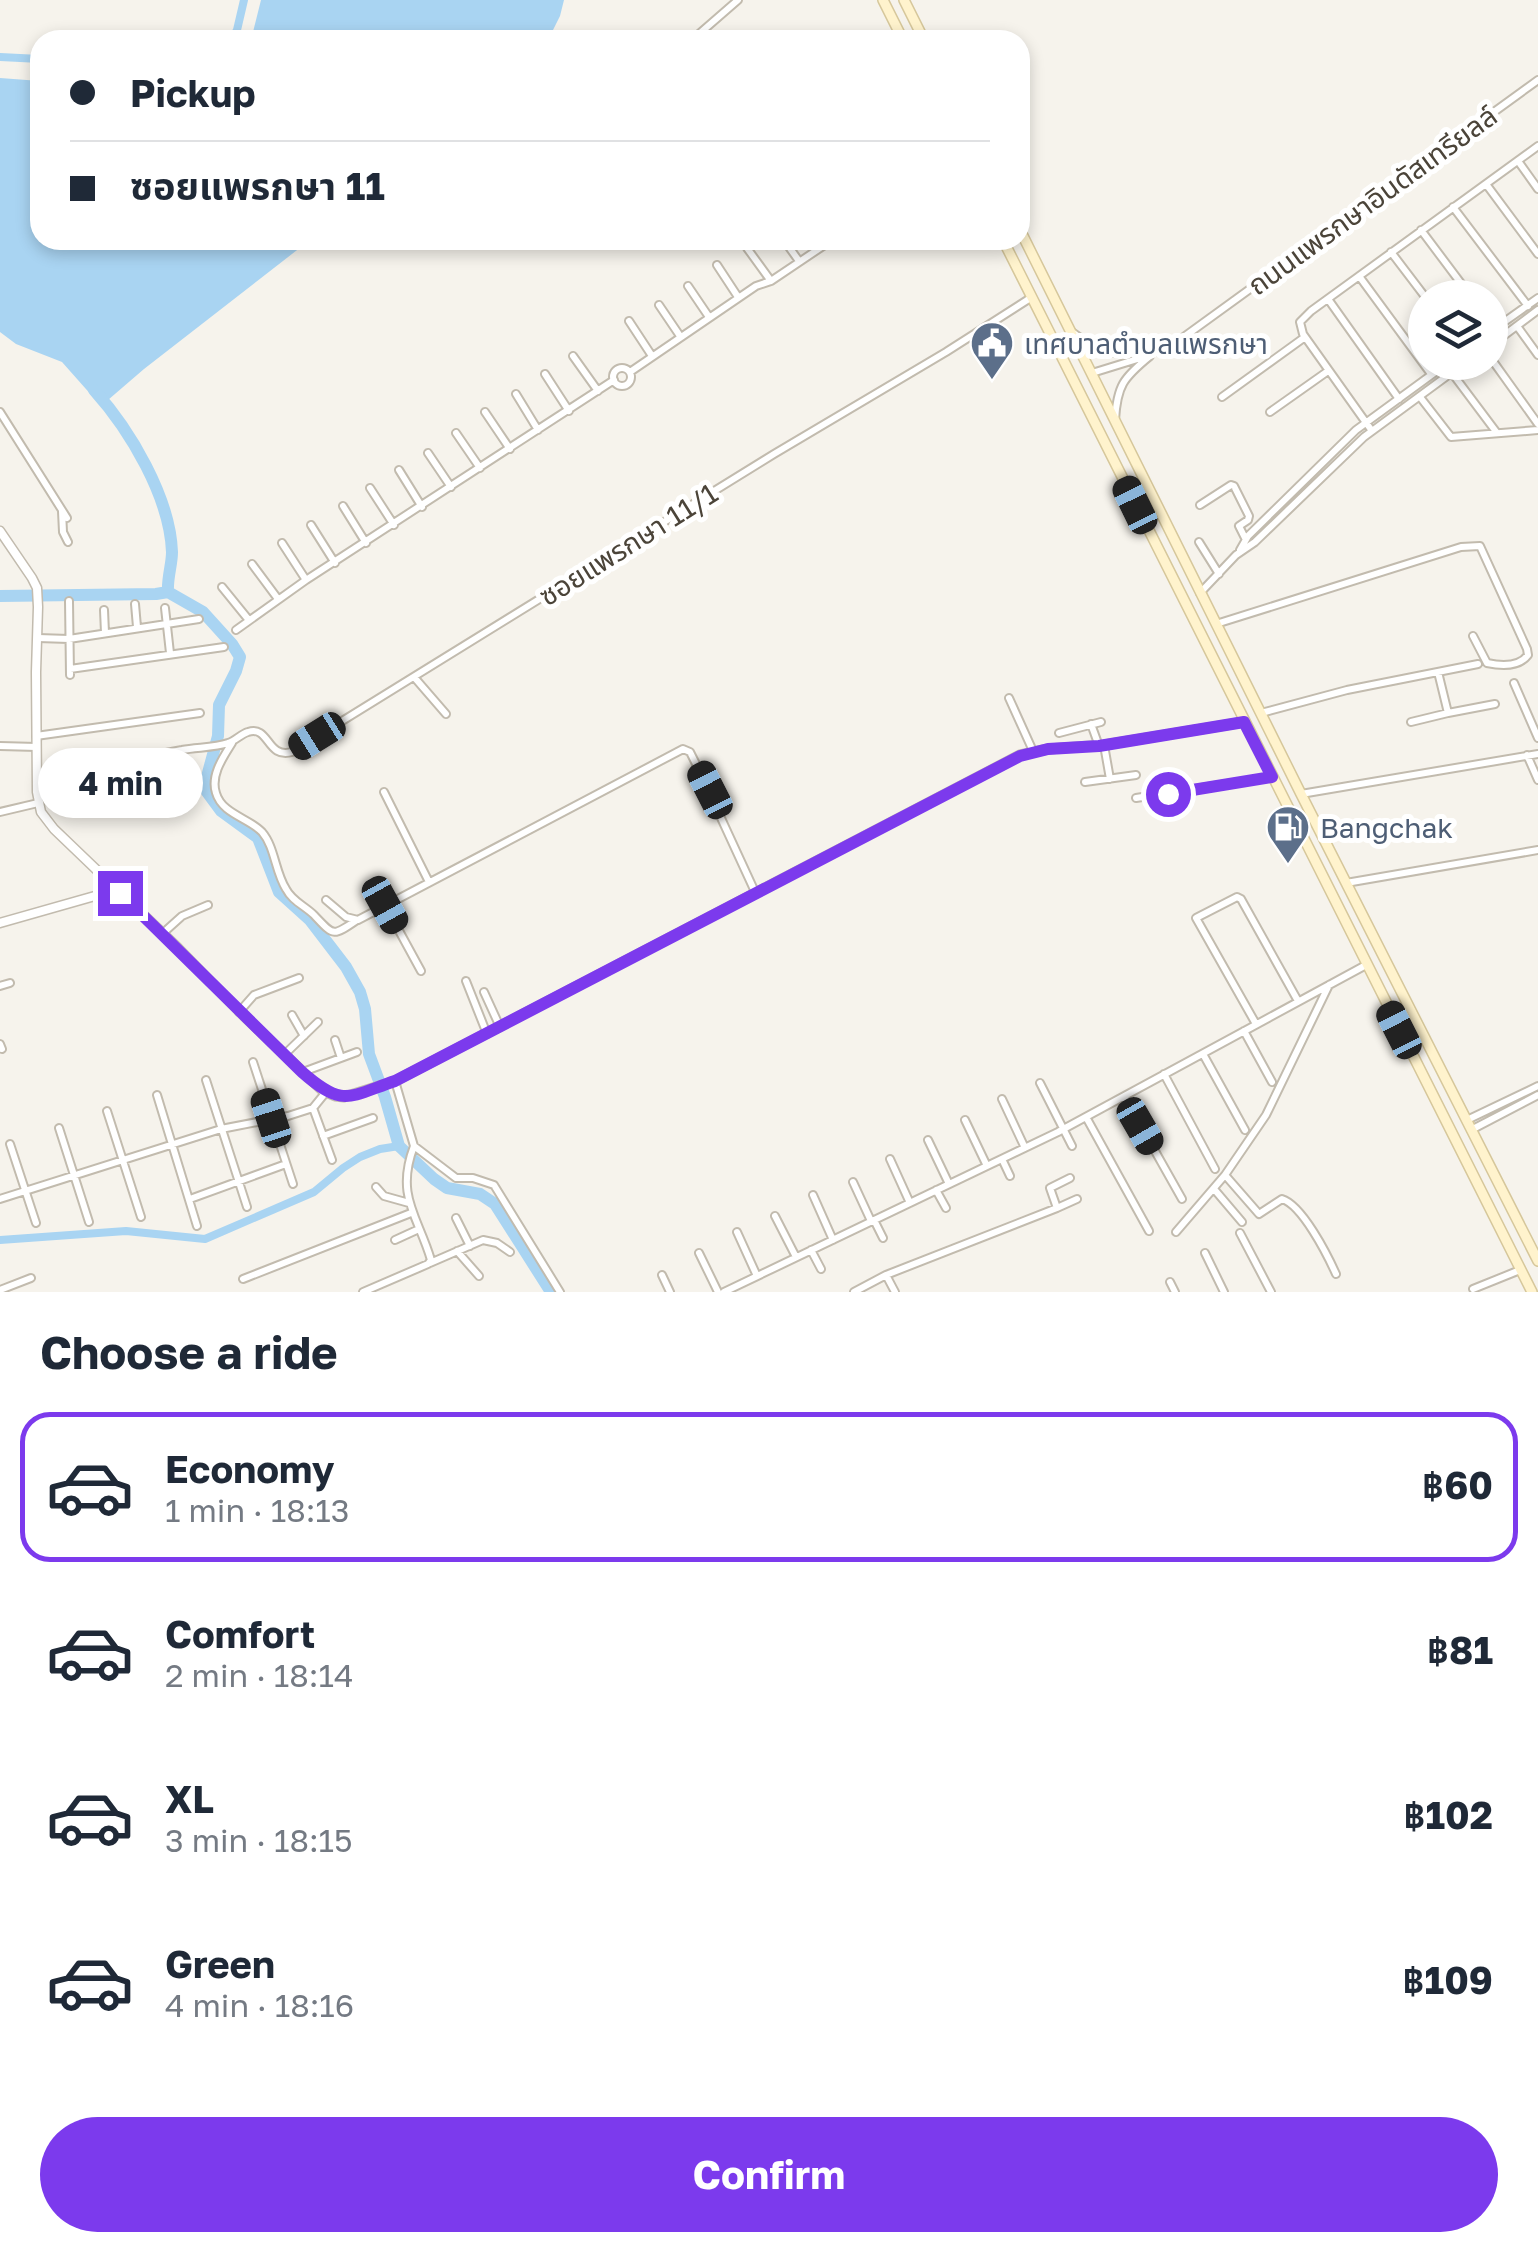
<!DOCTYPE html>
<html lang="en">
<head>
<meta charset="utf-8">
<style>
	body { margin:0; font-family:"Golos Text","Noto Sans Thai",sans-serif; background:#f6f6f7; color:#1f2937; height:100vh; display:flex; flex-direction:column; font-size:38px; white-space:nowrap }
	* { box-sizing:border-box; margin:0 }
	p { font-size:32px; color:#747a83 }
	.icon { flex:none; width:55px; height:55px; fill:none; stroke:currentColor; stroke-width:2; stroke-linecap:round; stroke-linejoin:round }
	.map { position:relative; height:1292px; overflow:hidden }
	.side { display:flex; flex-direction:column; background:#fff; flex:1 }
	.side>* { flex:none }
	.top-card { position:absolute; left:30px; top:30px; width:1000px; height:220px; border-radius:30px; box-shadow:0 5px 15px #0003; display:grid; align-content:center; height:220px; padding:0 40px; background:#fff }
	.buttons { position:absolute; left:1408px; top:280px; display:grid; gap:20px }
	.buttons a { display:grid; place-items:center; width:100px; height:100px; border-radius:50%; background:#fff; box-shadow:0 5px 15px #0003; font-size:50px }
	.end { position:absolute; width:45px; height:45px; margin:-22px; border:12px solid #7c3aed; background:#fff; box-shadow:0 0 0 5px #fff }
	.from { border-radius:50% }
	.bubble { position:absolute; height:70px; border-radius:35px; background:#fff; box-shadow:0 5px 15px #0003; font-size:32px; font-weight:700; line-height:70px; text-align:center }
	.car { position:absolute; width:30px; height:60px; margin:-30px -15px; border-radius:12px; box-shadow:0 0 8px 2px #0007; background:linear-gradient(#222 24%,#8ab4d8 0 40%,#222 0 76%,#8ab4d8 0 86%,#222 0) }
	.top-card b { display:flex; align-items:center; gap:35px; height:95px; font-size:38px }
	.top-card b+b { border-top:2px solid #e0e1e3 }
	.top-card i { width:25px; height:25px; background:#1f2937 }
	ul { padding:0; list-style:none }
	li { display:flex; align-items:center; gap:30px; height:150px; margin:0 20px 15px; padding:0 20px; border:5px solid transparent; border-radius:30px }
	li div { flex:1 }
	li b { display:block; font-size:38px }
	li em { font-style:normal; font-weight:700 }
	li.active { border-color:#7c3aed }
	li>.icon { width:90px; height:90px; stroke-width:1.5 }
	h2 { padding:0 40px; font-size:45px; line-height:120px }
	.primary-button { display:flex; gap:20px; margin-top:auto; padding:20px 40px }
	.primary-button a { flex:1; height:115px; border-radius:60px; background:#7c3aed; color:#fff; font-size:40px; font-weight:700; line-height:115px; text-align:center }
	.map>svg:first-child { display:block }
	.water { fill:#a9d4f2 }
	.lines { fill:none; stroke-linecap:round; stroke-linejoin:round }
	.canal { stroke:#a9d4f2; stroke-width:8 }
	.river { stroke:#a9d4f2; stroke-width:12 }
	.minor-casing { stroke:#c2bbae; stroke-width:10 }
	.tertiary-casing { stroke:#c2bbae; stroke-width:11 }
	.secondary-casing { stroke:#d6c79b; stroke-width:12 }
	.minor { stroke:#fff; stroke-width:6 }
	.tertiary { stroke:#fff; stroke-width:8 }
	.secondary { stroke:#fff3cd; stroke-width:9 }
	.route { stroke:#7c3aed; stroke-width:12 }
	.labels { text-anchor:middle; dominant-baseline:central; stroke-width:10; stroke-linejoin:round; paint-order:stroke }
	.street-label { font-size:28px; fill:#4b4439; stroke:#fff }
	.service-label { font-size:28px; fill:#4e5e75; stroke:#fff; text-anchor:start }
</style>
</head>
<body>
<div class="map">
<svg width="1538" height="1292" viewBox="0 0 1538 1292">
	<rect width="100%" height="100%" fill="#f6f3ec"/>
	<path class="water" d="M261 0H564L560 16 548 40H251Z
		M0 78 40 81V240H310L144 369 101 406 62 362 16 344 0 332Z"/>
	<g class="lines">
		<path class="canal" d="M231 40 237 30 244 0
			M0 57 40 59
			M0 1240 126 1231 205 1239 314 1192 343 1168 360 1157 380 1149 399 1146"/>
		<path class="river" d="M94 390C130 430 170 497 172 552 172 565 167 578 168 592
			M168 592 203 612 232 644 240 657 236 671 219 705 218 736 205 784 207 792 221 811 258 838 279 892 310 920 346 967 360 992 365 1009 369 1054 385 1097 399 1146 434 1179 447 1188 480 1194 495 1204 551 1292
			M0 596 156 594 168 592"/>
		<g class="minor-casing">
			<path id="minor" d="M692 40 738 0
				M1518 161 1538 189
				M1486 184 1538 254
				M1453 207 1528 306
				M1421 230 1472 298
				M784 240 799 261
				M747 248 771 281
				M1391 252 1426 298
				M717 265 738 297
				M1359 276 1431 374
				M688 286 709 317
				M1328 299 1399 399
				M659 305 680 336
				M629 321 652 356
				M1517 326 1538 355
				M1072 332C1103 355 1111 355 1149 353
				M1490 332 1538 298
				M1490 346 1538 310
				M573 356 598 391
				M1490 357 1538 424
				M1446 365 1497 433
				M613 377a9 9 0 1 1 18 0a9 9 0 1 1-18 0Z
				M630 372 756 286 771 281 832 240
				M1092 373 1144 357 1181 339 1538 80
				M545 374 569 411
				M516 394 538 430
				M1222 397 1305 337
				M1420 397 1451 437 1538 430
				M0 412 67 518
				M485 412 510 449
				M1270 412 1328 371
				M1115 420C1117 386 1123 378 1150 356
				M1372 431 1303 334 1300 322 1311 311 1538 146
				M456 433 480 468
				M428 453 451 487
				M399 470 422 507
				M370 488 394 525
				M1200 505 1231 485 1234 486 1249 516 1248 520 1239 526 1245 538
				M343 506 366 543
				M62 511 63 532 68 542
				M311 525 335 563
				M1199 542 1219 574
				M282 543 306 580
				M1240 550 1248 536 1356 430 1449 362
				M252 564 278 599
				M222 587 248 619
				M1200 593 1236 555 1255 542 1364 437 1466 362
				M69 601 70 675
				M135 604 137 627
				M165 608 170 653
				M104 610 105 633
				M1216 624 1461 547 1480 546 1527 649 1528 655C1519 667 1501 666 1487 663L1473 636
				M236 630 306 580 614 380
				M38 638 69 639 199 619
				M70 669 224 647
				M1438 672 1448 713 1495 704
				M414 677 446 714
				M1514 683 1538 738
				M1009 698 1033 751
				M1261 713 1347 690 1478 664
				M1411 722 1448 713
				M1091 724 1099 746
				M1059 733 1101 722
				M36 736 200 713
				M232 743C224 756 210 775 216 793 222 814 249 818 262 832 275 847 275 872 286 889 292 901 305 906 314 915 334 936 332 937 357 920
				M1104 745 1110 779
				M0 746 37 747
				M1527 755 1538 780
				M37 777C85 768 133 759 182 750 196 747 214 748 228 743 235 741 241 734 248 732 270 725 266 759 292 752L774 454 946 352 1032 297
				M1085 782 1136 775
				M384 792 429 882
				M1301 794 1538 754
				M1136 798 1272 777
				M0 812 38 803
				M1346 883 1538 850
				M326 900 346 917 358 920 683 749 690 752 698 768 756 894
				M385 905 421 971
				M162 934 182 916 208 905
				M466 981 487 1034
				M1329 985 1266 1115 1225 1175 1259 1214 1282 1199C1302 1205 1327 1254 1336 1274
				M0 986 10 983
				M484 992 500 1027
				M239 1012 254 995 299 978
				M292 1015 304 1036
				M1256 1024 1196 918 1237 897 1241 899 1298 1001
				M1244 1031 1272 1082
				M335 1040 341 1058
				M0 1044 2 1049
				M1203 1054 1245 1130
				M284 1055 318 1022
				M253 1062 293 1184
				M303 1072 357 1052
				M1164 1074 1215 1169
				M206 1080 247 1207
				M395 1081 414 1146 456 1178H473L494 1185 560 1292
				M1040 1083 1072 1146
				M157 1095 197 1226
				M1124 1096 1182 1199
				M1002 1099 1025 1148
				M313 1108 332 1160
				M107 1111 141 1217
				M1086 1117 1149 1231
				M965 1120 987 1166
				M1467 1120 1538 1086
				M59 1128 89 1222
				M1471 1130 1538 1095
				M323 1136 373 1118
				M928 1140 949 1184
				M10 1144 36 1223
				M890 1159 910 1203
				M1002 1159 1010 1176
				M853 1182 871 1221
				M376 1187 384 1196 409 1203
				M1214 1189 1242 1222
				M936 1190 946 1208
				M813 1195 833 1240
				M0 1199 221 1129 288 1116 313 1108 326 1092
				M190 1199 286 1164
				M1057 1208 1077 1199
				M775 1216 796 1257
				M456 1218 470 1246
				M874 1220 883 1238
				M737 1232 757 1276
				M1176 1232 1225 1175
				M1240 1233 1271 1292
				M395 1240 419 1229
				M811 1250 821 1269
				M457 1251 479 1276
				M699 1253 718 1292
				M1205 1253 1224 1292
				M430 1263 483 1240 497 1243 510 1252
				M662 1275 670 1292
				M886 1275 895 1292
				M243 1279 411 1213
				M1170 1282 1175 1292
				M1473 1289 1520 1270
				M0 1290 31 1278
				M363 1292 428 1264 431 1260C418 1216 395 1196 414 1146
				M724 1292 1058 1132 1366 965
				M854 1292 886 1275 1057 1208 1050 1188 1070 1178"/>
		</g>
		<g class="tertiary-casing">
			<path id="tertiary" d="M0 531 32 578 37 588 38 607 36 672 37 792 41 812 54 829 178 948 244 1016 323 1091 335 1096 344 1097 395 1081 1020 755 1048 749 1104 745 1244 722
				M0 923 116 890"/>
		</g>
		<g class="secondary-casing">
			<path id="secondary" d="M883 0 903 40
				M904 0 924 40
				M1020 230 1301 794 1538 1261
				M1003 240 1532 1292"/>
		</g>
		<use href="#minor" class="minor"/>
		<use href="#tertiary" class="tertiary"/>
		<use href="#secondary" class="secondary"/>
	</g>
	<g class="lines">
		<path class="route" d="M120 893 302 1072C343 1108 348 1097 395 1081L1020 756 1048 749 1099 746 1244 722 1272 777 1168 794"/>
	</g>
	<defs>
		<g id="civic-pin" transform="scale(2.25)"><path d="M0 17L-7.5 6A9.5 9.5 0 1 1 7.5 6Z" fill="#5c6f8a" stroke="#fff"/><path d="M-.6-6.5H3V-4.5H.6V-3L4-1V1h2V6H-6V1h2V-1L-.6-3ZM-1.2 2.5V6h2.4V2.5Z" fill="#fff"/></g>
		<g id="fuel-pin" transform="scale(2.25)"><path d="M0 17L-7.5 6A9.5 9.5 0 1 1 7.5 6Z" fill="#5c6f8a" stroke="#fff"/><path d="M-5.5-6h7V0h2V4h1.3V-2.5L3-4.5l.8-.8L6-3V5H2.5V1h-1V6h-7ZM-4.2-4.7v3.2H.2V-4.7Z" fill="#fff"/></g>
	</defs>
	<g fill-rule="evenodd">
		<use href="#civic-pin" x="992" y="343"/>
		<use href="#fuel-pin" x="1288" y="827"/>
	</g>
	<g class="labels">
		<g class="street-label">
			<text transform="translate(1372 200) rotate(-36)">ถนนแพรกษาอินดัสเทรียลล์</text>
			<text transform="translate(628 544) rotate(-32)">ซอยแพรกษา 11/1</text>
		</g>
		<g class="service-label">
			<text x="1024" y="343">เทศบาลตำบลแพรกษา</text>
			<text x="1320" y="827">Bangchak</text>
		</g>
	</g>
</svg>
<div class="buttons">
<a><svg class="icon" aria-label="layers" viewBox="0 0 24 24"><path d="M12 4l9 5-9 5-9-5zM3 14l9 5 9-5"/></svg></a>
</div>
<i class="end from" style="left:1168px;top:794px"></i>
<i class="end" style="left:120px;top:893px"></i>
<div class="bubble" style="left:38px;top:748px;width:165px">4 min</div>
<i class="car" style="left:1135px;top:505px;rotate:334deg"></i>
<i class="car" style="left:317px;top:736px;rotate:238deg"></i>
<i class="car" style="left:710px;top:790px;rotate:333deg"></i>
<i class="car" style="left:385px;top:905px;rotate:151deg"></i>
<i class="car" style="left:1399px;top:1030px;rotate:333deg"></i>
<i class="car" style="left:271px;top:1118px;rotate:342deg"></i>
<i class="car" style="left:1140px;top:1126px;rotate:150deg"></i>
<div class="top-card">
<b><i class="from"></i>Pickup</b>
<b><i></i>ซอยแพรกษา 11</b>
</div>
</div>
<section class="side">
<h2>Choose a ride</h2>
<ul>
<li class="active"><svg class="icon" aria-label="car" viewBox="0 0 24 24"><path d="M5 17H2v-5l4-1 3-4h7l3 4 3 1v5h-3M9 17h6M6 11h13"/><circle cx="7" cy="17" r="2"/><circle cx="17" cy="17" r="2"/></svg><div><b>Economy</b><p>1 min · 18:13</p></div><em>฿60</em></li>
<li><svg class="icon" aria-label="car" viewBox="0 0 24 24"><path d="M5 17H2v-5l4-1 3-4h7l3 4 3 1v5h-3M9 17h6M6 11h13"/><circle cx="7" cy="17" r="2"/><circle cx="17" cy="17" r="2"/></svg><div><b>Comfort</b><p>2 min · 18:14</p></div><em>฿81</em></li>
<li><svg class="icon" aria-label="car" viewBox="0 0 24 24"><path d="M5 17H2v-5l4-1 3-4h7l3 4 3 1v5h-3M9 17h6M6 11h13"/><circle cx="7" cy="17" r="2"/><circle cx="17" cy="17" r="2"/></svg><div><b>XL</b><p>3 min · 18:15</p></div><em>฿102</em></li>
<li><svg class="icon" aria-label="car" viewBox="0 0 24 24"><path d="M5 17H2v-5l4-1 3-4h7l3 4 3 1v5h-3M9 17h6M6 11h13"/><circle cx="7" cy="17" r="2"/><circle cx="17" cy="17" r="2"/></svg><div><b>Green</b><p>4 min · 18:16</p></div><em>฿109</em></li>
</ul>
<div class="primary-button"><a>Confirm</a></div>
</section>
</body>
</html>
